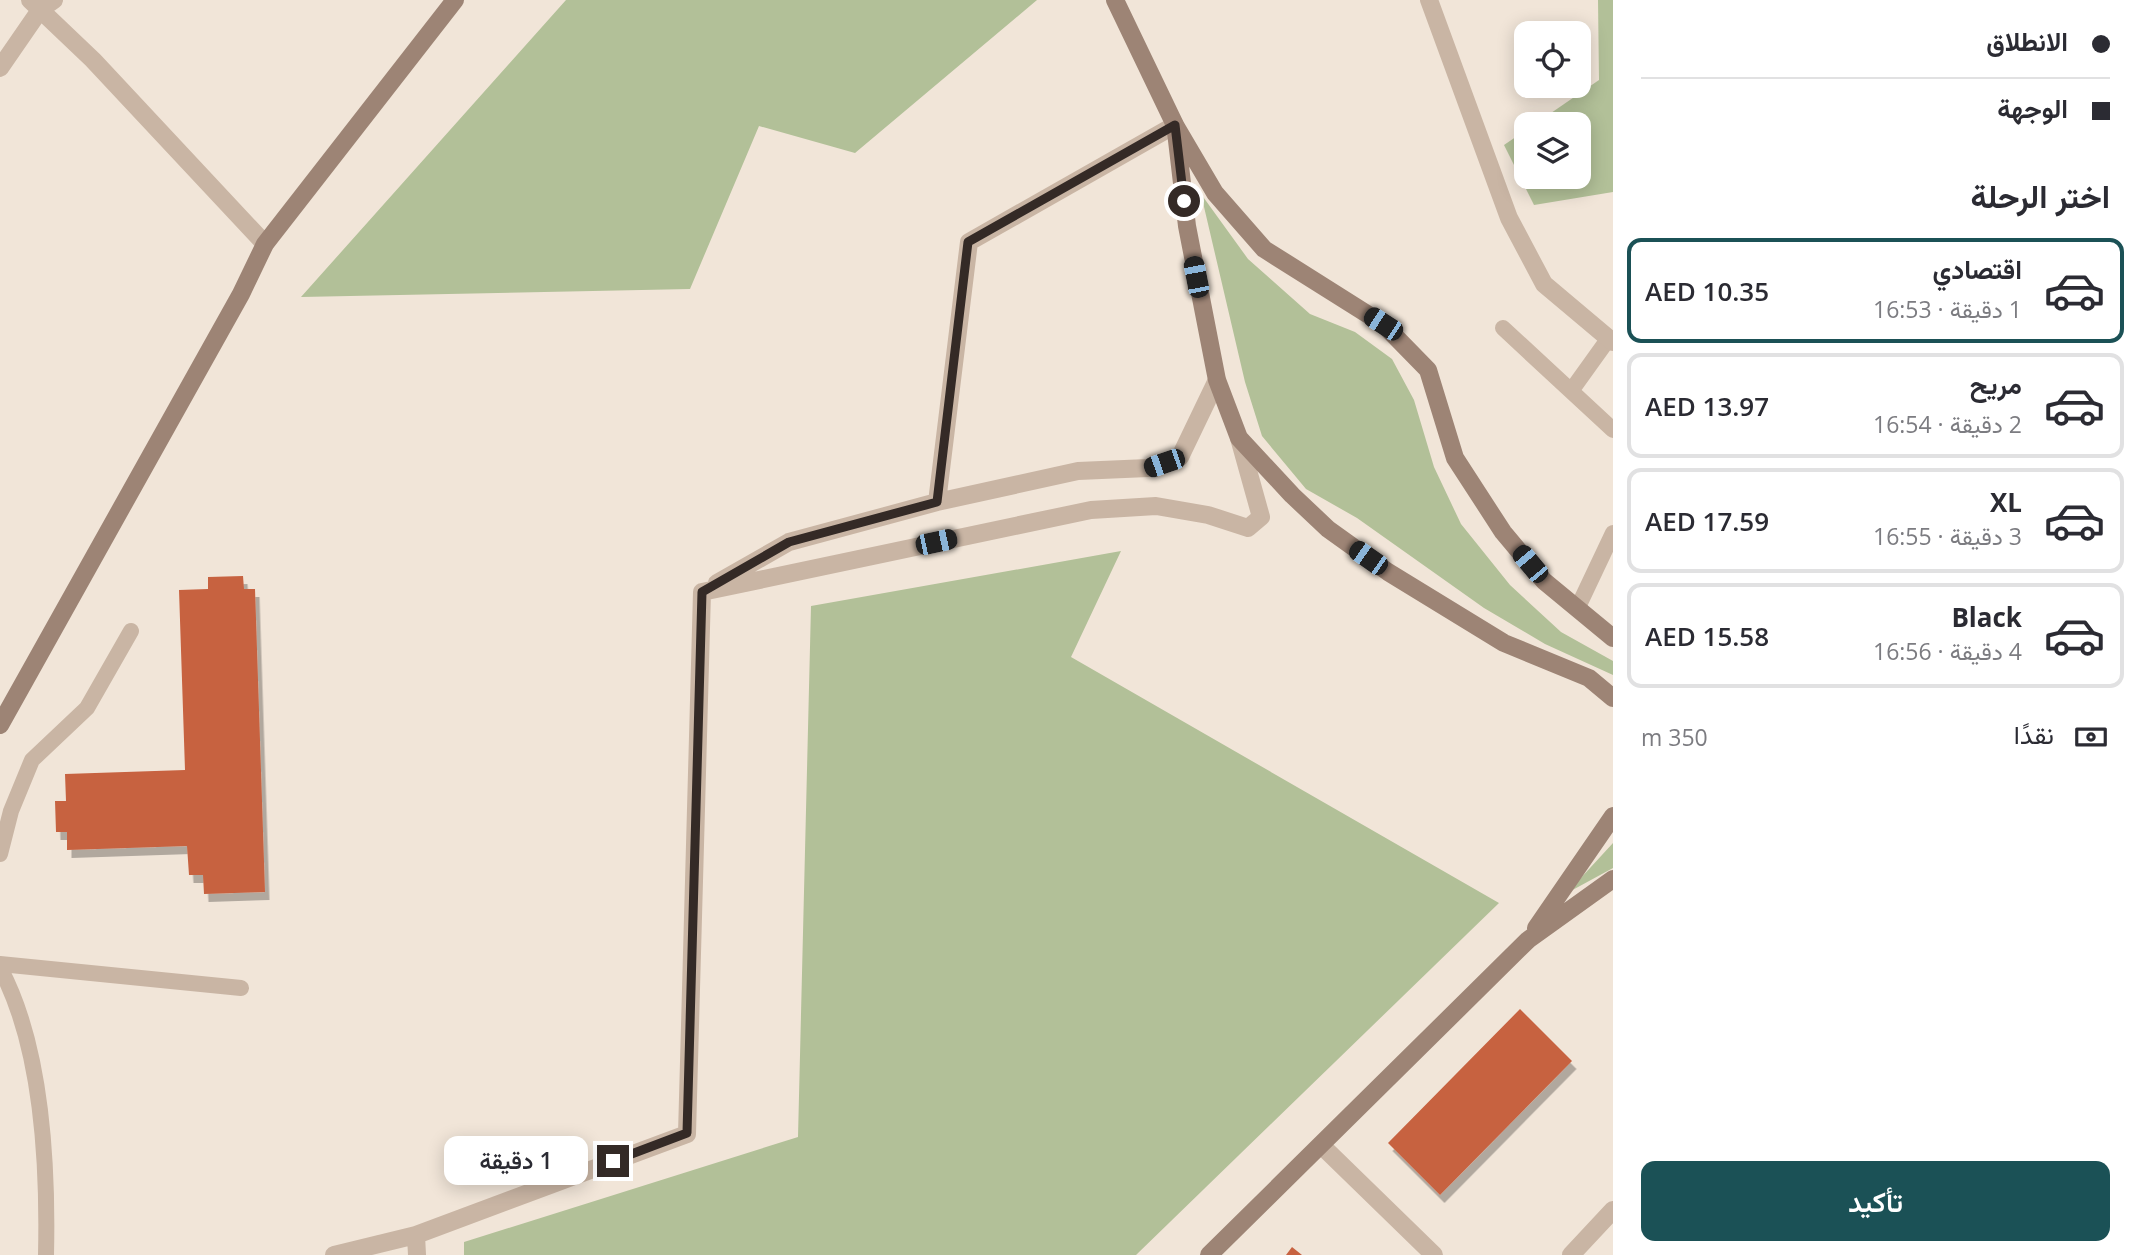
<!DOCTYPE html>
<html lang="ar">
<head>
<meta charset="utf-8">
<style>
	body { margin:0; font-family:"Open Sans",Vazirmatn,sans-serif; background:#f7f7f7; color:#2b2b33; direction:rtl; height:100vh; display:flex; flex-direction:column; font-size:26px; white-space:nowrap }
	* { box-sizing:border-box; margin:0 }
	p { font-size:23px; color:#7c7c81 }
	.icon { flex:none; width:38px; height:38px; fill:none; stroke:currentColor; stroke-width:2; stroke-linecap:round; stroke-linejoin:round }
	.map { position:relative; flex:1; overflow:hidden; direction:ltr }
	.details { display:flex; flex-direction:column; background:#fff; width:525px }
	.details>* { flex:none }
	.guide { display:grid; align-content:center; height:154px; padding:0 28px; background:#fff }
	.buttons { position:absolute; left:1514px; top:21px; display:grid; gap:14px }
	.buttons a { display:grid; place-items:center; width:77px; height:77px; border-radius:14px; background:#fff; box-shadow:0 4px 18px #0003; font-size:35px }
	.end { position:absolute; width:32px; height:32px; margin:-16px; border:9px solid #342a26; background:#fff; box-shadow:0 0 0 4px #fff }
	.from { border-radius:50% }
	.bubble { position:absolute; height:49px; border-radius:14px; background:#fff; box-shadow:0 4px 18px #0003; font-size:23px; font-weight:600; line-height:49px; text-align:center; direction:rtl }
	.car { position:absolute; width:21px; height:42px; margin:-21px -10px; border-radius:9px; box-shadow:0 0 5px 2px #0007; background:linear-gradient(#222 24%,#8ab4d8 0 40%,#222 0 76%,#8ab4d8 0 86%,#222 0) }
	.guide b { display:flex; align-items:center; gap:24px; height:66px; font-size:26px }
	.guide b+b { border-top:2px solid #e1e1e2 }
	.guide i { width:18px; height:18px; background:#2b2b33 }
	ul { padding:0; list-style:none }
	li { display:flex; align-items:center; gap:21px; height:105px; margin:0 14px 10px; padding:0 14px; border:4px solid #e1e1e2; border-radius:14px }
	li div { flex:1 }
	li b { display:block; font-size:26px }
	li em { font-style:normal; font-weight:600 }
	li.active { border-color:#1b5156 }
	li>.icon { width:63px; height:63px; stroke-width:1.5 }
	h2 { padding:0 28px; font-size:32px; line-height:84px }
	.pay { display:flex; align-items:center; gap:18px; height:77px; padding:0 28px; font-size:26px }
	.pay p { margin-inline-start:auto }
	.primary-button { display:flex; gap:14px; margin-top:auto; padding:14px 28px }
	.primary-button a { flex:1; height:80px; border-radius:14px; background:#1b5156; color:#fff; font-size:28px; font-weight:600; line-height:80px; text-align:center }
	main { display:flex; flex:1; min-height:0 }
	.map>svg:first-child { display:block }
	.green { fill:#b2c098 }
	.building { fill:#c76240; filter:url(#shadow) }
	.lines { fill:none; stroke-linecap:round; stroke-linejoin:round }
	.lane { stroke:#c9b5a4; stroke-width:16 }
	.street { stroke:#c9b5a4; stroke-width:18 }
	.secondary { stroke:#9d8475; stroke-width:18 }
	.route { stroke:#342a26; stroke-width:9 }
</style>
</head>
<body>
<main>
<section class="details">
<div class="guide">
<b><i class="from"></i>الانطلاق</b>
<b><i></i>الوجهة</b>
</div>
<h2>اختر الرحلة</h2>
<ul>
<li class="active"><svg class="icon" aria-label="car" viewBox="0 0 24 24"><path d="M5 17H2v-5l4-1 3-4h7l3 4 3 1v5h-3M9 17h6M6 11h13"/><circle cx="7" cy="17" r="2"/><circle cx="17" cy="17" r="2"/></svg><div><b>اقتصادي</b><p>1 دقيقة · 16:53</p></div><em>AED 10.35</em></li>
<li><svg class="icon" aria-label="car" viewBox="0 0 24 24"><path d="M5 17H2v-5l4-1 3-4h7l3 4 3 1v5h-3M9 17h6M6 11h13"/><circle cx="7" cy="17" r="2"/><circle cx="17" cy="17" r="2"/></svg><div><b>مريح</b><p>2 دقيقة · 16:54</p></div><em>AED 13.97</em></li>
<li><svg class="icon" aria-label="car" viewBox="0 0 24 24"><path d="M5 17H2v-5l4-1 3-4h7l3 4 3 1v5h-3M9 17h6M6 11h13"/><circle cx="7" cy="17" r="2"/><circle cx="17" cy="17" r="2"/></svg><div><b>XL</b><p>3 دقيقة · 16:55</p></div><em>AED 17.59</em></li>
<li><svg class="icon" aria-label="car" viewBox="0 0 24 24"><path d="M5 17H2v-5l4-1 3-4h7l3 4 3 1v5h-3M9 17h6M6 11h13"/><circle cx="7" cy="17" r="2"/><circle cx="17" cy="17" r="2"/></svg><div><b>Black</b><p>4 دقيقة · 16:56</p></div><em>AED 15.58</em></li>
</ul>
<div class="pay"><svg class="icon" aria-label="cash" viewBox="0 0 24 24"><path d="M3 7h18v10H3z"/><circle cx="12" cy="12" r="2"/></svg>نقدًا<p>350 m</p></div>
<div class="primary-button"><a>تأكيد</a></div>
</section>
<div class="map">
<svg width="1613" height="1255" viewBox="0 0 1613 1255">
	<defs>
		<filter id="shadow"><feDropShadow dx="4.5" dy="8" stdDeviation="0" flood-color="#0004"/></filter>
	</defs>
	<rect width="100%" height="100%" fill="#f1e5d8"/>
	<path class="green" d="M566 0H1037L855 153 759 126 690 289 301 297Z
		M1598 0H1613V192L1534 205 1504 145 1526 130V177H1578V124H1535L1599 80Z
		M1201 194 1248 259 1310 314 1355 332 1392 359 1414 400 1434 467 1461 524 1510 585 1561 632 1613 661V675L1545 644 1484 608 1357 518 1306 489 1262 436 1245 382Z
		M1121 551 1071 657 1499 903 1136 1255H464V1242L798 1137 811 606Z
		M1613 843V868L1567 893Z"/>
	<path class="building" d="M243 576 244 589H255L265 892 204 894 203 875H189L187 846 67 850V832H56L55 801H66L65 774 185 770 179 590 208 589V577Z
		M1520 1009 1572 1061 1440 1195 1388 1143Z
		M1292 1247 1302 1255H1286Z"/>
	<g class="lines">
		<path class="lane" d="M1503 328 1613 430
			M1571 391 1609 338
			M1578 607 1613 533
			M0 854 11 811 32 760 87 708 131 631
			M0 964 241 988
			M0 968C43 1048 48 1165 46 1255"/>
		<path class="street" d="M30 0 93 60 265 244
			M1429 0 1509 218 1544 284 1613 342
			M0 68 40 10 54 0
			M937 502 969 242 1175 125
			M717 583 789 542 937 502 1078 471 1148 468 1180 457 1217 380
			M702 592 1091 510 1156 506 1208 515 1248 528 1261 517 1239 438
			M1321 1145 1434 1255
			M416 1235 417 1255
			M334 1255 416 1235 687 1134 702 592
			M1571 1255 1613 1210"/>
		<path class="secondary" d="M1115 0 1175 125 1215 193 1264 249 1383 324 1428 370 1455 458 1503 532 1544 581 1613 638
			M1176 132 1187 226 1217 380 1239 438 1292 495 1328 529 1388 572 1504 643 1589 678 1613 698
			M0 725 241 294 265 244 455 0
			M1536 928 1613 816
			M1209 1255 1528 940 1613 879"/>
	</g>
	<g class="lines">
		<path class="route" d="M613 1161 687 1133 702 592 789 542 937 502 968 242 1175 125 1184 201"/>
	</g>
</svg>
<div class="buttons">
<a><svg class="icon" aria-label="locate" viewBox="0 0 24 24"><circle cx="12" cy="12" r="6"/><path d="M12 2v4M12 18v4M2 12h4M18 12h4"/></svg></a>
<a><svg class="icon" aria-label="layers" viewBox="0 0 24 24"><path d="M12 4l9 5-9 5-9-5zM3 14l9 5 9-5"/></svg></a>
</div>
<i class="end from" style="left:1184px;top:201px"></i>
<i class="end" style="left:613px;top:1161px"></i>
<div class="bubble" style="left:444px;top:1136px;width:144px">1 دقيقة</div>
<i class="car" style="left:1196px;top:277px;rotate:349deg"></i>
<i class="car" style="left:1383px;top:324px;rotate:303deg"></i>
<i class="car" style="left:1164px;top:463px;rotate:251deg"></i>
<i class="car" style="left:936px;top:542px;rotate:78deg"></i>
<i class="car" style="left:1368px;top:558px;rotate:305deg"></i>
<i class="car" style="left:1530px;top:564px;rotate:320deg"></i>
</div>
</main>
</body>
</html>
